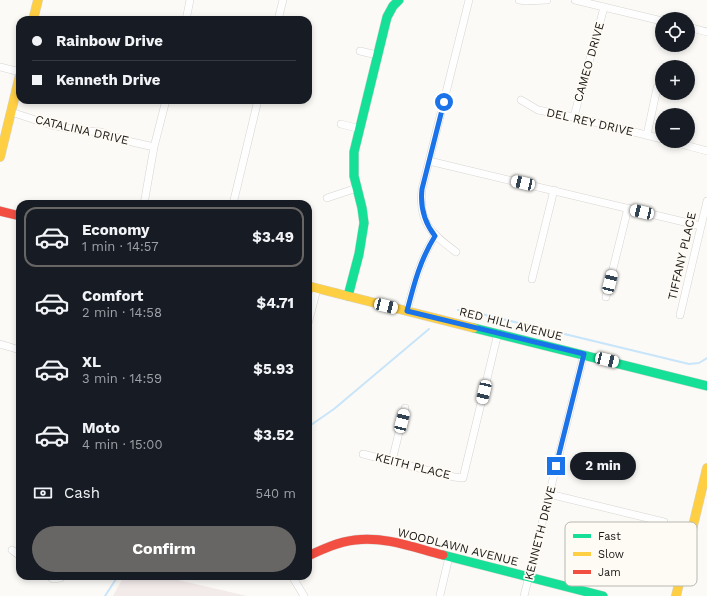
<!DOCTYPE html>
<html lang="en">
<head>
<meta charset="utf-8">
<style>
	body { margin:0; font-family:"Work Sans",sans-serif; background:#242831; color:#f1f3f6; height:100vh; display:flex; flex-direction:column; font-size:15px; white-space:nowrap }
	* { box-sizing:border-box; margin:0 }
	p { font-size:13px; color:#9ea1a6 }
	.icon { flex:none; width:22px; height:22px; fill:none; stroke:currentColor; stroke-width:2; stroke-linecap:round; stroke-linejoin:round }
	.map { position:relative; flex:1; overflow:hidden }
	.side { position:absolute; left:16px; top:200px; width:296px; height:380px; display:flex; flex-direction:column; background:#171b24; border-radius:12px; box-shadow:0 2px 6px #0003 }
	.side>* { flex:none }
	.top-card { position:absolute; left:16px; top:16px; width:296px; height:88px; border-radius:12px; box-shadow:0 2px 6px #0003; display:grid; align-content:center; height:88px; padding:0 16px; background:#171b24 }
	.tools { position:absolute; left:655px; top:12px; display:grid; gap:8px }
	.tools a { display:grid; place-items:center; width:40px; height:40px; border-radius:50%; background:#171b24; box-shadow:0 2px 6px #0003; font-size:20px }
	.end { position:absolute; width:18px; height:18px; margin:-9px; border:5px solid #1a73e8; background:#fff; box-shadow:0 0 0 2px #fff }
	.from { border-radius:50% }
	.bubble { position:absolute; height:28px; border-radius:14px; background:#171b24; box-shadow:0 2px 6px #0003; font-size:13px; font-weight:700; line-height:28px; text-align:center }
	.car { position:absolute; width:12px; height:24px; margin:-12px -6px; border-radius:5px; box-shadow:0 0 3px 1px #0007; background:linear-gradient(#fff 24%,#345 0 40%,#fff 0 76%,#345 0 86%,#fff 0) }
	.top-card b { display:flex; align-items:center; gap:14px; height:38px; font-size:15px }
	.top-card b+b { border-top:1px solid #363941 }
	.top-card i { width:10px; height:10px; background:#f1f3f6 }
	ul { padding:7px 0 0; list-style:none }
	li { display:flex; align-items:center; gap:12px; height:60px; margin:0 8px 6px; padding:0 8px; border:2px solid transparent; border-radius:12px }
	li div { flex:1 }
	li b { display:block; font-size:15px }
	li em { font-style:normal; font-weight:700 }
	li.on { border-color:#686664 }
	li>.icon { width:36px; height:36px; stroke-width:1.5 }
	.pay { display:flex; align-items:center; gap:10px; height:44px; padding:0 16px; font-size:15px }
	.pay p { margin-inline-start:auto }
	.primary-button { display:flex; gap:8px; margin-top:auto; padding:8px 16px }
	.primary-button a { flex:1; height:46px; border-radius:24px; background:#686664; color:#fff; font-size:16px; font-weight:700; line-height:46px; text-align:center }
	.map>svg:first-child { display:block }
	.education { fill:#f3eaea }
	.lines { fill:none; stroke-linecap:round; stroke-linejoin:round }
	.stream { stroke:#c8e5fa; stroke-width:2 }
	.street-casing { stroke:#d7d5d2; stroke-width:8 }
	.fast-casing { stroke:#d7d5d2; stroke-width:10 }
	.slow-casing { stroke:#d7d5d2; stroke-width:10 }
	.jam-casing { stroke:#d7d5d2; stroke-width:10 }
	.street { stroke:#fffefe; stroke-width:7 }
	.fast { stroke:#16e098; stroke-width:9 }
	.slow { stroke:#ffcf43; stroke-width:9 }
	.jam { stroke:#f24e42; stroke-width:9 }
	.route { stroke:#1a73e8; stroke-width:5 }
	.labels { text-anchor:middle; dominant-baseline:central; stroke-width:3.5; stroke-linejoin:round; paint-order:stroke }
	.street-label { font-size:12px; fill:#191715; stroke:#fefbf4 }
	.key { fill:#fefbf4; stroke:#b9b7b1; stroke-width:1 }
	.key-label { font-size:11px; fill:#191715 }
</style>
</head>
<body>
<div class="map">
<svg width="707" height="596" viewBox="0 0 707 596">
	<rect width="100%" height="100%" fill="#fcfaf6"/>
	<path class="education" d="M124 576H161L247 596H113Z"/>
	<g class="lines">
		<path class="stream" d="M458 310H465L689 364 699 363 707 358
			M308 427 334 409 429 329
			M105 596 118 576"/>
		<g class="street-casing">
			<path id="street" d="M519 0 526 1 547 0
				M575 0 662 21
				M186 20 190 0
				M278 20 283 0
				M688 27 707 32
				M360 51 377 55
				M0 67 20 72
				M521 100 538 110 574 117 662 139
				M11 112 51 125 76 130 101 132 132 142 154 147
				M574 117C583 80 595 44 604 7
				M341 124 360 129
				M647 135 657 88
				M670 141 707 151
				M429 161 701 226
				M327 198 357 188
				M144 204 154 147 166 100
				M233 204 258 100
				M456 252C432 234 418 223 422 189L469 0
				M532 279 554 190
				M606 297 628 208
				M407 311C414 284 420 260 435 236
				M680 315 707 201
				M308 324 317 289
				M0 344 20 350
				M363 454 454 477 463 478 498 333
				M392 461 405 408
				M549 494 664 522
				M12 550 20 556
				M49 576 53 579 61 578 62 576
				M292 576 304 596
				M440 595 449 557
				M524 596 584 354"/>
		</g>
		<g class="fast-casing">
			<path id="fast" d="M348 296 359 254 364 223 362 208 354 176V152L387 17 393 6 399 0
				M474 328 707 386
				M443 555 603 596"/>
		</g>
		<g class="slow-casing">
			<path id="slow" d="M33 20 38 0
				M0 157 20 75
				M308 286 474 328
				M676 596 707 468"/>
		</g>
		<g class="jam-casing">
			<path id="jam" d="M0 211 20 216
				M308 556C323 549 338 542 355 540 385 536 415 548 443 555"/>
		</g>
		<use href="#street" class="street"/>
		<use href="#fast" class="fast"/>
		<use href="#slow" class="slow"/>
		<use href="#jam" class="jam"/>
	</g>
	<g class="lines">
		<path class="route" d="M444 102 422 189C420 207 424 222 435 236 420 260 414 284 407 311L584 354 556 466"/>
	</g>
	<g class="labels">
		<g class="street-label">
			<text transform="translate(589 62) rotate(-74)">CAMEO DRIVE</text>
			<text transform="translate(590 122) rotate(13)">DEL REY DRIVE</text>
			<text transform="translate(82 130) rotate(13)">CATALINA DRIVE</text>
			<text transform="translate(682 256) rotate(-77)">TIFFANY PLACE</text>
			<text transform="translate(511 324) rotate(14)">RED HILL AVENUE</text>
			<text transform="translate(413 466) rotate(14)">KEITH PLACE</text>
			<text transform="translate(540 533) rotate(-76)">KENNETH DRIVE</text>
			<text transform="translate(458 547) rotate(14)">WOODLAWN AVENUE</text>
		</g>
	</g>
	<rect x="565" y="522" width="132" height="64" rx="6" class="key"/>
	<rect x="573" y="534" width="18" height="4" fill="#16e098"/>
	<rect x="573" y="552" width="18" height="4" fill="#ffcf43"/>
	<rect x="573" y="570" width="18" height="4" fill="#f24e42"/>
	<g class="key-label">
		<text x="598" y="540">Fast</text>
		<text x="598" y="558">Slow</text>
		<text x="598" y="576">Jam</text>
	</g>
</svg>
<div class="tools">
<a><svg class="icon" aria-label="locate" viewBox="0 0 24 24"><circle cx="12" cy="12" r="6"/><path d="M12 2v4M12 18v4M2 12h4M18 12h4"/></svg></a>
<a>+</a>
<a>−</a>
</div>
<i class="end from" style="left:444px;top:102px"></i>
<i class="end" style="left:556px;top:466px"></i>
<div class="bubble" style="left:570px;top:452px;width:66px">2 min</div>
<i class="car" style="left:523px;top:183px;rotate:283deg"></i>
<i class="car" style="left:642px;top:212px;rotate:283deg"></i>
<i class="car" style="left:610px;top:282px;rotate:14deg"></i>
<i class="car" style="left:386px;top:306px;rotate:104deg"></i>
<i class="car" style="left:607px;top:360px;rotate:104deg"></i>
<i class="car" style="left:484px;top:392px;rotate:193deg"></i>
<i class="car" style="left:402px;top:421px;rotate:14deg"></i>
<div class="top-card">
<b><i class="from"></i>Rainbow Drive</b>
<b><i></i>Kenneth Drive</b>
</div>
<section class="side">
<ul>
<li class="on"><svg class="icon" aria-label="car" viewBox="0 0 24 24"><path d="M5 17H2v-5l4-1 3-4h7l3 4 3 1v5h-3M9 17h6M6 11h13"/><circle cx="7" cy="17" r="2"/><circle cx="17" cy="17" r="2"/></svg><div><b>Economy</b><p>1 min · 14:57</p></div><em>$3.49</em></li>
<li><svg class="icon" aria-label="car" viewBox="0 0 24 24"><path d="M5 17H2v-5l4-1 3-4h7l3 4 3 1v5h-3M9 17h6M6 11h13"/><circle cx="7" cy="17" r="2"/><circle cx="17" cy="17" r="2"/></svg><div><b>Comfort</b><p>2 min · 14:58</p></div><em>$4.71</em></li>
<li><svg class="icon" aria-label="car" viewBox="0 0 24 24"><path d="M5 17H2v-5l4-1 3-4h7l3 4 3 1v5h-3M9 17h6M6 11h13"/><circle cx="7" cy="17" r="2"/><circle cx="17" cy="17" r="2"/></svg><div><b>XL</b><p>3 min · 14:59</p></div><em>$5.93</em></li>
<li><svg class="icon" aria-label="car" viewBox="0 0 24 24"><path d="M5 17H2v-5l4-1 3-4h7l3 4 3 1v5h-3M9 17h6M6 11h13"/><circle cx="7" cy="17" r="2"/><circle cx="17" cy="17" r="2"/></svg><div><b>Moto</b><p>4 min · 15:00</p></div><em>$3.52</em></li>
</ul>
<div class="pay"><svg class="icon" aria-label="cash" viewBox="0 0 24 24"><path d="M3 7h18v10H3z"/><circle cx="12" cy="12" r="2"/></svg>Cash<p>540 m</p></div>
<div class="primary-button"><a>Confirm</a></div>
</section>
</div>
</body>
</html>
